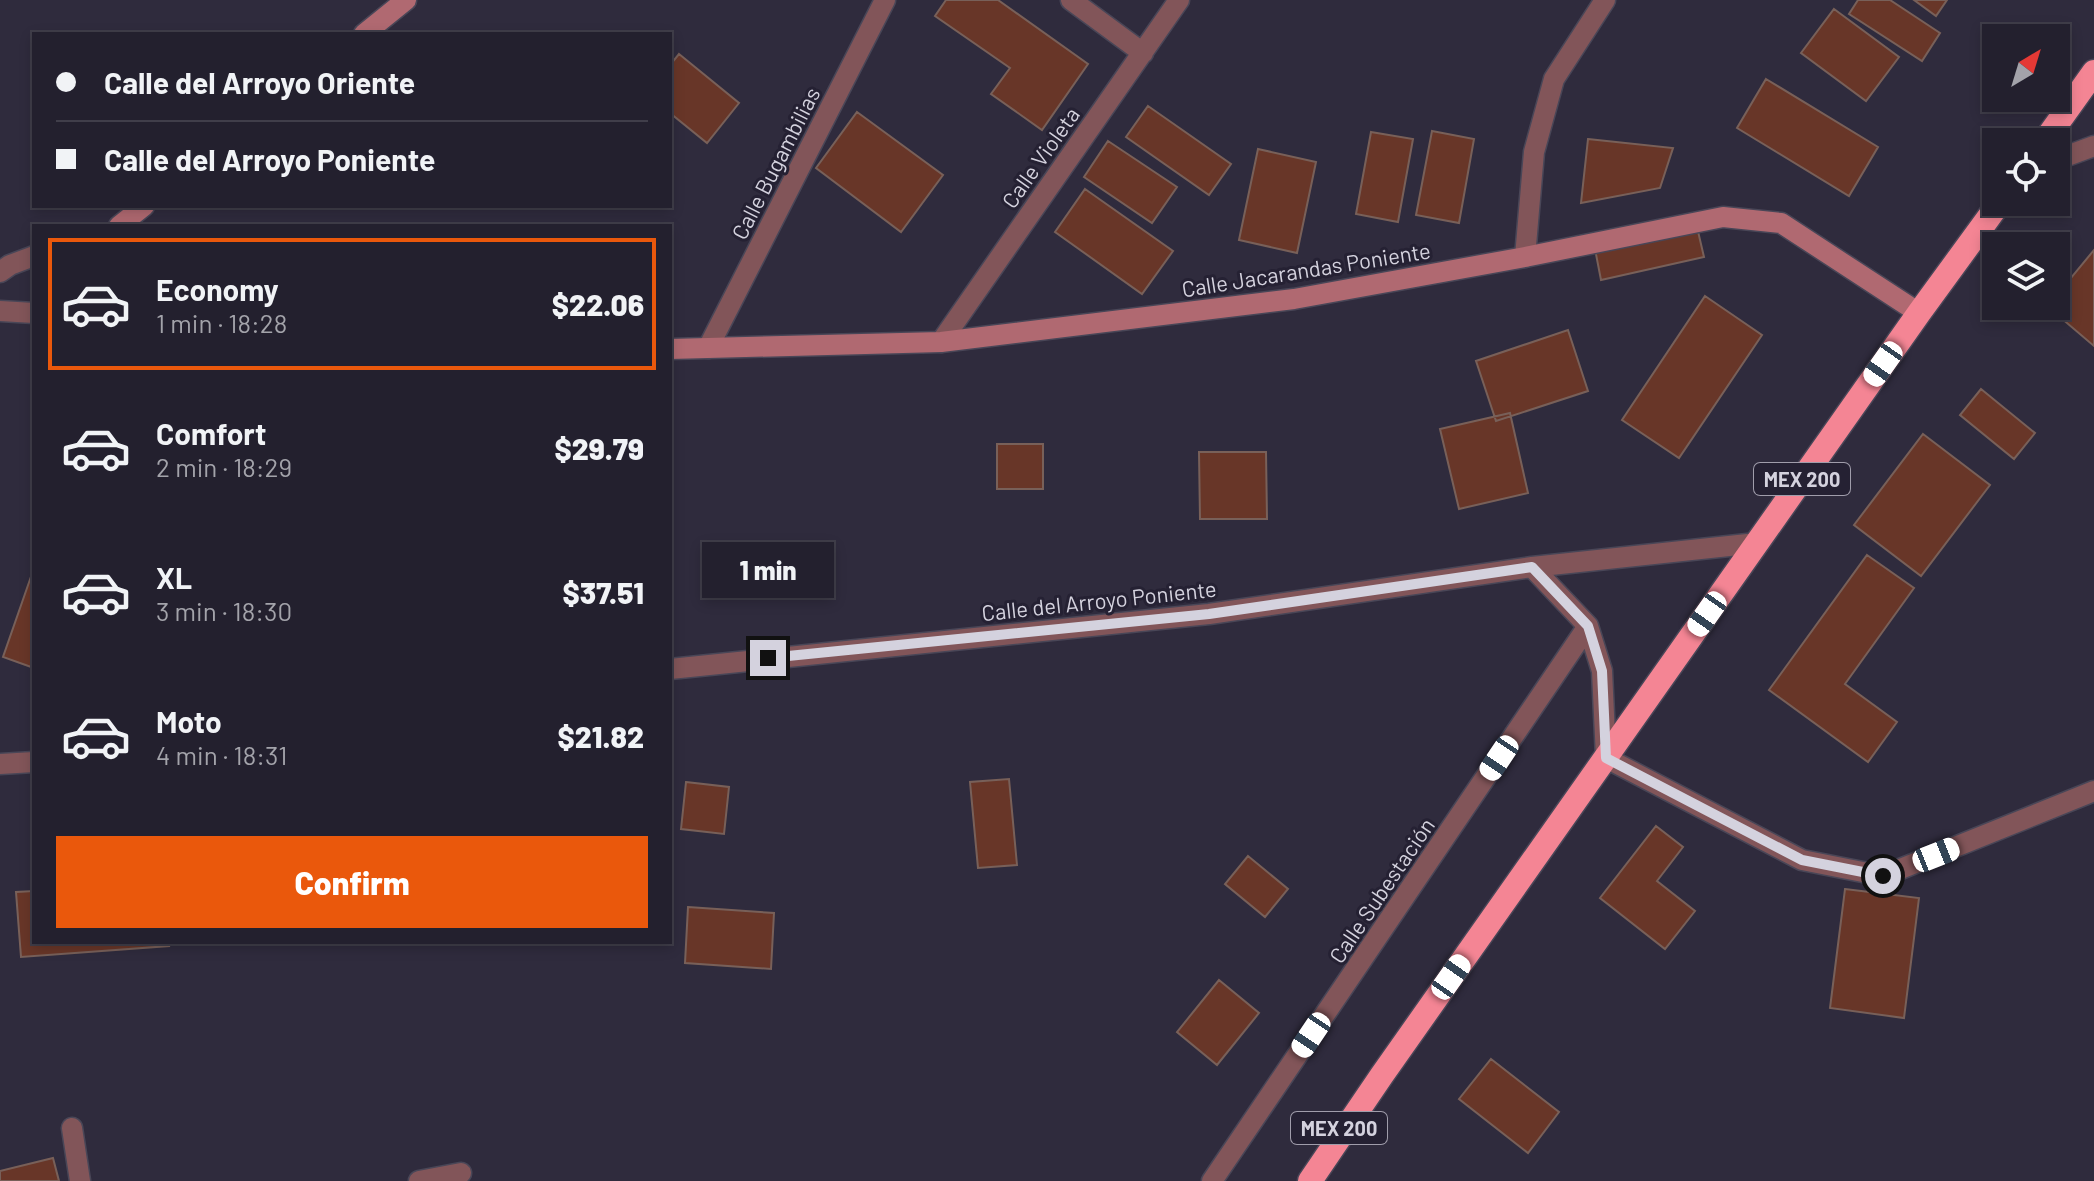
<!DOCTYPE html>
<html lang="en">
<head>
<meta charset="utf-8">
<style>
	body { margin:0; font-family:Barlow,sans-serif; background:#2f2d3a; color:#f1f3f6; height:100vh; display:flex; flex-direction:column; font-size:30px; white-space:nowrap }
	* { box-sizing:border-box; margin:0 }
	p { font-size:26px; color:#a3a3aa }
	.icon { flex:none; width:44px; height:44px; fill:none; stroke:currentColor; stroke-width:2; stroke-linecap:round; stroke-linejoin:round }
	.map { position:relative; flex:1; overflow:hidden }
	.sheet { position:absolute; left:32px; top:224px; width:640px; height:720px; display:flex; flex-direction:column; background:#23202e; border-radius:0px; box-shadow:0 4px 12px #0003,0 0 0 2px #403e4a }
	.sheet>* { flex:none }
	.guide { position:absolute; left:32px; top:32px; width:640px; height:176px; border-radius:0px; box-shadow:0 4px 12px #0003,0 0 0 2px #403e4a; display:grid; align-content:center; height:176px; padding:0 24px; background:#23202e }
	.needle { width:52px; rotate:38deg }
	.buttons { position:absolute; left:1982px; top:24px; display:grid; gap:16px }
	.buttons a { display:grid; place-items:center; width:88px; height:88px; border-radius:0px; background:#23202e; box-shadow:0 4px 12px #0003,0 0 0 2px #403e4a; font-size:40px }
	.end { position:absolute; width:36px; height:36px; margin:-18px; border:10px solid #d4d2de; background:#111; box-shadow:0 0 0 4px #111 }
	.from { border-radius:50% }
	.bubble { position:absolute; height:56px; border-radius:0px; background:#23202e; box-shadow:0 4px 12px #0003,0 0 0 2px #403e4a; font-size:26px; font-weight:800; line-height:56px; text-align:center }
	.car { position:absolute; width:24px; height:48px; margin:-24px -12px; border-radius:10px; box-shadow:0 0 6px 2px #0007; background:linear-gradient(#fff 24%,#345 0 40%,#fff 0 76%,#345 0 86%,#fff 0) }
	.guide b { display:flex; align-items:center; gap:28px; height:76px; font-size:30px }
	.guide b+b { border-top:2px solid #403e4a }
	.guide i { width:20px; height:20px; background:#f1f3f6 }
	ul { padding:14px 0 0; list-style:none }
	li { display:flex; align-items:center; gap:24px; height:132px; margin:0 16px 12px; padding:0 8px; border:4px solid transparent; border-radius:0px }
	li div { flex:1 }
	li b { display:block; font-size:30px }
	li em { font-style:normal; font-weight:800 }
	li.selected { border-color:#ea580c }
	li>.icon { width:72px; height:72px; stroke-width:1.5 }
	.primary-button { display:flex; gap:16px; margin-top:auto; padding:16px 24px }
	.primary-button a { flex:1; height:92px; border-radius:0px; background:#ea580c; color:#fff; font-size:32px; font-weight:800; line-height:92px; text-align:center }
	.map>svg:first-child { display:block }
	.building { fill:#683628; stroke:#786059; stroke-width:2 }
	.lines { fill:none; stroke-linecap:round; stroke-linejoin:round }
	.street-casing { stroke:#494657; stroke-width:23 }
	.secondary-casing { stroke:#494657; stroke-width:23 }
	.highway-casing { stroke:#494657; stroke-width:27 }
	.street { stroke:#825559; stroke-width:20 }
	.secondary { stroke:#b06971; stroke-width:20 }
	.highway { stroke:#f48594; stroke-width:24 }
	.route { stroke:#d4d2de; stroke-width:10 }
	.labels { text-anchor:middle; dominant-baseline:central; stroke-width:6; stroke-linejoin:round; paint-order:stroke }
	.shield { fill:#252133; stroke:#a09dab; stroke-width:2 }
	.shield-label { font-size:20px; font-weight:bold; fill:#d4d2de }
	.street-label { font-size:22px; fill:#d4d2de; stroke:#252133 }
</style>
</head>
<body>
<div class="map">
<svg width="2094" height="1181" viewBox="0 0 2094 1181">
	<rect width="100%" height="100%" fill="#2f2b3d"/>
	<path class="building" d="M946 0H998L1088 64 1042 130 991 94 1010 68 935 16Z
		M1858 0H1890L1940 33 1922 61 1849 14Z
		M1914 0H1947L1936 16Z
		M1834 9 1899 57 1866 101 1801 53Z
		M679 54 739 103 707 143 670 113V65Z
		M1766 79 1878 147 1849 196 1737 128Z
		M1148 106 1231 164 1209 195 1126 137Z
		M857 112 943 175 901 232 816 168Z
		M1432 131 1474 139 1459 223 1416 215Z
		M1371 132 1413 139 1398 222 1356 214Z
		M1588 139 1673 148 1660 188 1581 203Z
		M1108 141 1177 187 1152 223 1084 177Z
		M1258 149 1316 162 1297 253 1239 240Z
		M1085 189 1173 251 1142 294 1055 232Z
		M1697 227 1704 257 1601 280 1595 249Z
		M2094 250V346L2047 306H2056V296Z
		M1705 296 1762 335 1679 458 1622 420Z
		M1568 330 1588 391 1496 421 1476 361Z
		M1981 389 2035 433 2014 459 1960 415Z
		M1510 413 1528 493 1459 509 1440 429Z
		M1923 434 1990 485 1921 576 1854 525Z
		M997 444H1043V489H997Z
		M1199 452H1266L1267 519H1200Z
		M1867 555 1914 588 1845 684 1897 722 1868 762 1769 690Z
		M34 568V668L3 657Z
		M1009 779 1017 865 978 868 970 782Z
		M686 782 729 787 724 834 681 829Z
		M1656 826 1683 847 1657 881 1695 911 1665 949 1600 898Z
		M1248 856 1288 889 1265 917 1225 884Z
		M1845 889 1919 898 1904 1018 1830 1008Z
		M34 891V942H168L169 946 21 957 16 892Z
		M688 907 774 913 771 969 685 963Z
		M1219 980 1259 1013 1217 1065 1177 1032Z
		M1491 1059 1559 1112 1528 1153 1459 1099Z
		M53 1158 59 1181H0V1171Z"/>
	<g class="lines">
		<g class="street-casing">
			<path id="street" d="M1071 0 1143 53
				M2056 160 2094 146
				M1525 257 1534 152 1554 79 1605 0
				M0 272 10 265 34 256
				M0 311 34 313
				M941 342 1179 0
				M708 348 885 0
				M1532 567 1588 626 1602 671 1606 758 1802 860 1883 876 2094 791
				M670 669 1209 614 1532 567 1757 543
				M0 764 34 762
				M72 1128 80 1181
				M419 1181 461 1173
				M1212 1181 1588 626"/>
		</g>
		<g class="secondary-casing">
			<path id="secondary" d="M364 34 406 0
				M119 226 144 206
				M670 349 941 342 1294 299 1525 257 1723 217 1781 223 1919 313"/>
		</g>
		<g class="highway-casing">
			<path id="highway" d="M2044 142 2094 72
				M1310 1181 1382 1075 1919 313 2000 202"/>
		</g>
		<use href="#street" class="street"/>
		<use href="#secondary" class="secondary"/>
		<use href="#highway" class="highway"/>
	</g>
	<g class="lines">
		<path class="route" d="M768 658 1209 614 1532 567 1588 626 1602 671 1606 758 1802 860 1883 876"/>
	</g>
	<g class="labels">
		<g class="shield">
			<rect x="1754" y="463" width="96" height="32" rx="6"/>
			<rect x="1291" y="1112" width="96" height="32" rx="6"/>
		</g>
		<g class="shield-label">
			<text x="1802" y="479">MEX 200</text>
			<text x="1339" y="1128">MEX 200</text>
		</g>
		<g class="street-label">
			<text transform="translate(1040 157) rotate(-55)">Calle Violeta</text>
			<text transform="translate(775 163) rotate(-63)">Calle Bugambilias</text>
			<text transform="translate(1306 269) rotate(-9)">Calle Jacarandas Poniente</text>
			<text transform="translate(1099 600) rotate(-6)">Calle del Arroyo Poniente</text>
			<text transform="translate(1381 890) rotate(-56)">Calle Subestación</text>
		</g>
	</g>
</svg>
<div class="buttons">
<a><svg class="needle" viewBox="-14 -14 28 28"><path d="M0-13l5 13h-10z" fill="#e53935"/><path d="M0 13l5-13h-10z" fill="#a3a3aa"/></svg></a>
<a><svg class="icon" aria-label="locate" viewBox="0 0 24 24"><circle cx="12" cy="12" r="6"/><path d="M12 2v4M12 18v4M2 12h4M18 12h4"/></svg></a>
<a><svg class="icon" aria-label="layers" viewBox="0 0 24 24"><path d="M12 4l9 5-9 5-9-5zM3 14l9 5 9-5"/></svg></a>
</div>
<i class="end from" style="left:1883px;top:876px"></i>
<i class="end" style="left:768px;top:658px"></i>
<div class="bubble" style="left:702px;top:542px;width:132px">1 min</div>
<i class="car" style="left:1883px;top:364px;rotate:215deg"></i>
<i class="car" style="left:1707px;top:614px;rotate:215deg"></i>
<i class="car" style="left:1499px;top:758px;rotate:214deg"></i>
<i class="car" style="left:1936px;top:855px;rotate:68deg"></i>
<i class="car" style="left:1451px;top:977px;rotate:35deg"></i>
<i class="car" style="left:1311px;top:1035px;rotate:214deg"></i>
<div class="guide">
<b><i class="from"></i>Calle del Arroyo Oriente</b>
<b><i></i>Calle del Arroyo Poniente</b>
</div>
<section class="sheet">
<ul>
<li class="selected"><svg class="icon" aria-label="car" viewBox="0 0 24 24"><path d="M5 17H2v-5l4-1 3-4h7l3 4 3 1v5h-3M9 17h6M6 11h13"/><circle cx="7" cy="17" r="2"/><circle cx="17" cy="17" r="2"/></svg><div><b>Economy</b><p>1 min · 18:28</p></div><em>$22.06</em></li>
<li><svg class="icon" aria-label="car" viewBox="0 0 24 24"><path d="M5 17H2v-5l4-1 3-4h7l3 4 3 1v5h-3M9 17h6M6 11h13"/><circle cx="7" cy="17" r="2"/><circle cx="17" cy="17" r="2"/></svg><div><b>Comfort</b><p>2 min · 18:29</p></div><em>$29.79</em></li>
<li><svg class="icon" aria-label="car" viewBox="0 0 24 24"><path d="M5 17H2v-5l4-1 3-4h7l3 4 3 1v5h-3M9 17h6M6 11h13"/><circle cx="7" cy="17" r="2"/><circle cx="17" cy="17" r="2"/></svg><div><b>XL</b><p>3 min · 18:30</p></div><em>$37.51</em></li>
<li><svg class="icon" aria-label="car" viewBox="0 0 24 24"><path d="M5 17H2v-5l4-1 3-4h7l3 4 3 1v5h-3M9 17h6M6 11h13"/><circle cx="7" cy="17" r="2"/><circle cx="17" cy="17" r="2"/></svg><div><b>Moto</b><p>4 min · 18:31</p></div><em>$21.82</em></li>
</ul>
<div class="primary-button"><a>Confirm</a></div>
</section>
</div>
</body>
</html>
